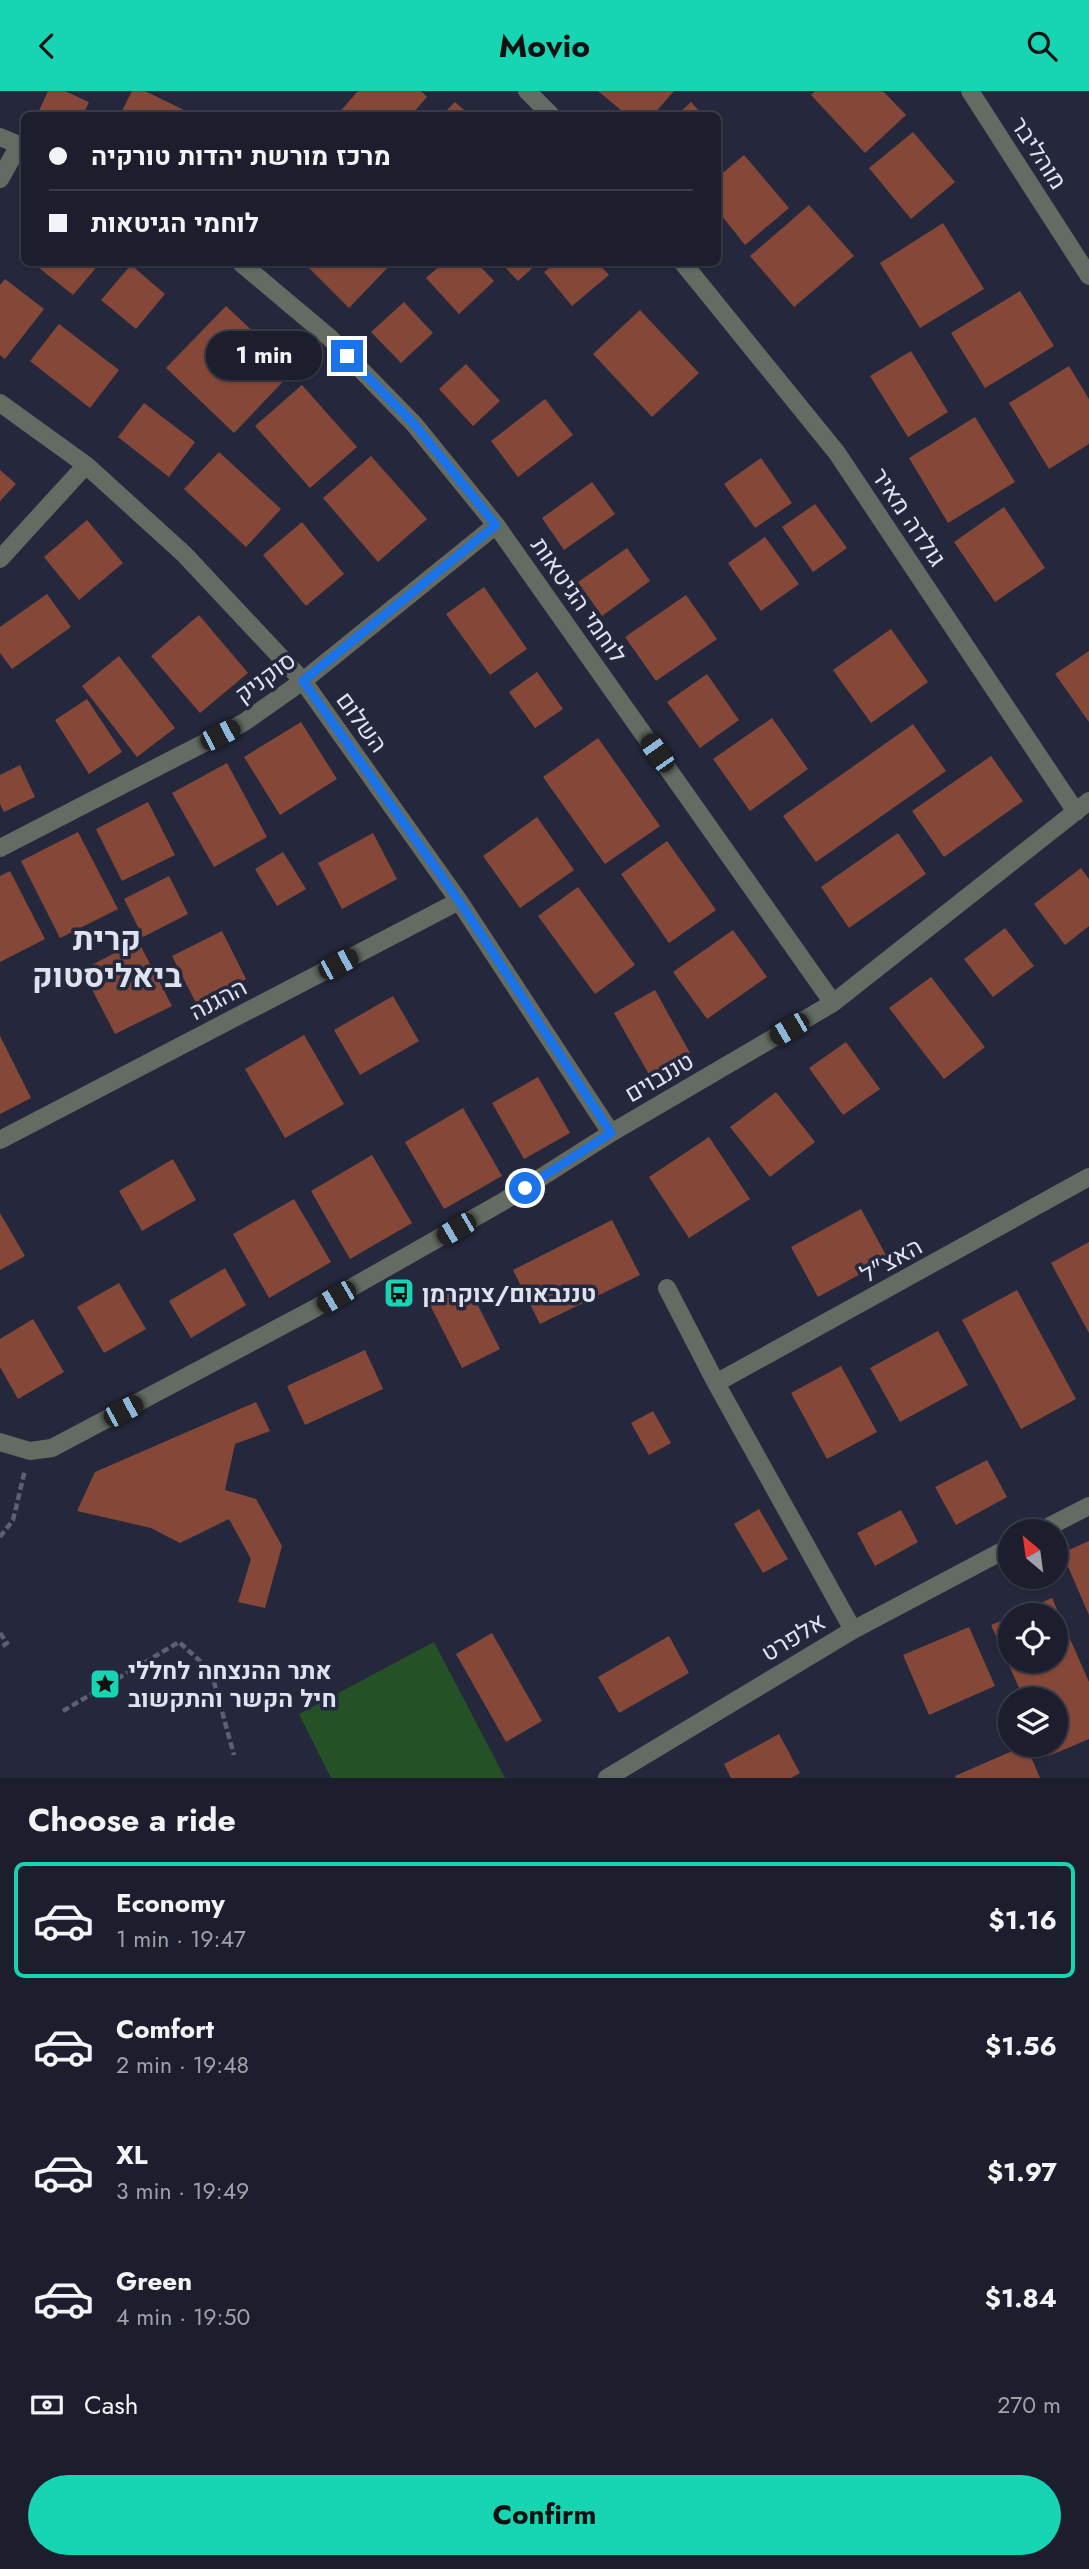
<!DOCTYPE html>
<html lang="en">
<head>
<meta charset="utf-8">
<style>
	body { margin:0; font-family:Jost,Heebo,sans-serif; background:#292b39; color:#f1f3f6; height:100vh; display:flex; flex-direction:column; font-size:26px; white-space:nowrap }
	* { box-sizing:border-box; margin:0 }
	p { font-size:23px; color:#a0a2aa }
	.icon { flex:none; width:38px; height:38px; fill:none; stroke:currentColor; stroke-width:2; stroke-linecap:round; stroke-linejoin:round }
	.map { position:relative; height:1687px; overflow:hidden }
	.sheet { display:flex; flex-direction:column; background:#1c1e2d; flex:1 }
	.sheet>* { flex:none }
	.hud { position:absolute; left:21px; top:21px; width:700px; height:154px; border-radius:10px; box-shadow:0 2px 5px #0004,0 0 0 2px #3a3c49; display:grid; align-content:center; height:154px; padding:0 28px; background:#1c1e2d }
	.needle { width:46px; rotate:331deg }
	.buttons { position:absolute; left:998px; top:1428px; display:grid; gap:14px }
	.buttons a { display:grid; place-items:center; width:70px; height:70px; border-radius:50%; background:#1c1e2d; box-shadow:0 2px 5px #0004,0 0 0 2px #3a3c49; font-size:35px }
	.end { position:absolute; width:32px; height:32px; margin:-16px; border:9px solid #1a73e8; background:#fff; box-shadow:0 0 0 4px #fff }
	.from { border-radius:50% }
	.bubble { position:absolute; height:49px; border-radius:24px; background:#1c1e2d; box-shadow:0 2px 5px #0004,0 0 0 2px #3a3c49; font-size:23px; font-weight:700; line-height:49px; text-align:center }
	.car { position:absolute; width:21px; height:42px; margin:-21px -10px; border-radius:9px; box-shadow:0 0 5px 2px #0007; background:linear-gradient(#222 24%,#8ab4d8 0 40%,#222 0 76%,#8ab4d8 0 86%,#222 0) }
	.hud b { display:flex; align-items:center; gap:24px; height:66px; font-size:26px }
	.hud b+b { border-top:2px solid #3a3c49 }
	.hud i { width:18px; height:18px; background:#f1f3f6 }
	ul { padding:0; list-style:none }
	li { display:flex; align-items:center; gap:21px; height:116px; margin:0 14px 10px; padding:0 14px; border:4px solid transparent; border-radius:10px }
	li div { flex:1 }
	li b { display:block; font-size:26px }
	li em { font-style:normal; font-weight:700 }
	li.current { border-color:#17d5b3 }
	li>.icon { width:63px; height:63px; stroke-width:1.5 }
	h2 { padding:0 28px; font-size:32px; line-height:84px }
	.pay { display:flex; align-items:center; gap:18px; height:77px; padding:0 28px; font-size:26px }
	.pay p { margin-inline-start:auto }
	.button { display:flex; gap:14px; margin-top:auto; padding:14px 28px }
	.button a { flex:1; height:80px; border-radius:42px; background:#17d5b3; color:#111; font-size:28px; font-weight:700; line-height:80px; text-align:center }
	header { display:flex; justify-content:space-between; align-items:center; height:91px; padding:0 28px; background:#17d5b3; color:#111; font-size:32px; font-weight:700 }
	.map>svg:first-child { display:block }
	.green { fill:#245126 }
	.building { fill:#854838 }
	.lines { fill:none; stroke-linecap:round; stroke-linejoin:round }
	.path { stroke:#5d6072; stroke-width:4.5; stroke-dasharray:7 3.5; stroke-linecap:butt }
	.minor { stroke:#636b62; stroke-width:18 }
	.route { stroke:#1a73e8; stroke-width:9 }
	.labels { text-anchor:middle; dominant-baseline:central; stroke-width:7; stroke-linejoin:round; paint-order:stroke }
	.street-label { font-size:24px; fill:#dfe2ef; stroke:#25283c }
	.poi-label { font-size:24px; font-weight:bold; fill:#dfe2ef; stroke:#25283c; text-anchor:start }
	.district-label { font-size:32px; font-weight:bold; fill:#dfe2ef; stroke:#25283c }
</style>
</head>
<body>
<header><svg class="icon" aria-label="back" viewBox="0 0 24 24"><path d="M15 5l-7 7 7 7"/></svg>Movio<svg class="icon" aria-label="search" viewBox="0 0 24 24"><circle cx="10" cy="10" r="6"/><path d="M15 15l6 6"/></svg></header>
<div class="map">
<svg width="1089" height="1687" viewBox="0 0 1089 1687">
	<rect width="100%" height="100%" fill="#25283c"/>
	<path class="green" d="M434 1551 505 1687H331L299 1623Z"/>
	<path class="building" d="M48 0H65L89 11 83 24H37Z
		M132 0H145L194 24H120Z
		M358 0H421L427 6 411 24H337Z
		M598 0H674L653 24H627Z
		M815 0H883L906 24 865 62 811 4Z
		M455 11 470 24H442Z
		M691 11 703 24H677Z
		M913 41 955 91 911 128 869 77Z
		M744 64 789 117 745 154 718 120V86Z
		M809 114 854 165 794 216 750 165Z
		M943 132 984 198 920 237 880 172Z
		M33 172H100L73 204Z
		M304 172H392L349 217Z
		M443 172H477L494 190 459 223 426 187Z
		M501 172H538L518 190Z
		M556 172H598L609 184 572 215 544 181Z
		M131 174 165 203 136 238 101 209Z
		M5 188 44 218 5 268 0 264V194Z
		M1020 200 1054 255 985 297 951 242Z
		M404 211 433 242 401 272 371 241Z
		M226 215 294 279 234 342 166 277Z
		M640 219 699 282 652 326 593 263Z
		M59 233 119 279 90 317 30 270Z
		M911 260 948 321 908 346 870 285Z
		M466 273 500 310 473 335 439 298Z
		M1069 275 1089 308V353L1049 378 1009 312Z
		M302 294 357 356 310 397 255 335Z
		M545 308 573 344 518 386 491 350Z
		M144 312 195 351 169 386 118 346Z
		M975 326 1015 391 948 432 909 367Z
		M219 361 281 418 246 456 184 398Z
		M371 365 427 428 378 471 323 407Z
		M761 367 792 412 755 437 724 393Z
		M0 379 16 393 0 410Z
		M592 391 615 423 564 459 542 427Z
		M815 413 847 457 813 481 782 436Z
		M1004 416 1045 477 995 511 954 451Z
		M87 429 123 472 79 509 44 466Z
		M302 431 344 483 306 515 263 464Z
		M765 446 799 493 761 520 728 472Z
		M627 457 650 490 602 525 578 491Z
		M484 496 527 558 490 584 446 523Z
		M47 503 71 536 12 578 0 562V536Z
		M686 504 717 548 656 590 625 546Z
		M199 524 248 582 200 622 151 565Z
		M891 538 928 591 871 632 833 579Z
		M1089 560V631L1055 583Z
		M119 565 175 637 137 666 82 595Z
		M537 581 563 618 535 637 509 601Z
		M707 583 739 629 700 657 667 611Z
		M87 608 122 661 89 683 55 629Z
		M772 627 808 678 750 720 713 668Z
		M301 631 337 688 280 724 244 666Z
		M913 633 946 680 816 771 783 725Z
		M598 647 660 735 605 773 543 686Z
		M991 665 1023 710 944 766 912 720Z
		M227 672 267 746 214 776 172 702Z
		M20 674 35 706 4 721 0 713V684Z
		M148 711 175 764 122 790 96 738Z
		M537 726 574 779 520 817 483 765Z
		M78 741 118 818 60 847 21 770Z
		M373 742 397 788 342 818 318 772Z
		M898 742 926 783 849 837 821 796Z
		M667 750 716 819 669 852 621 783Z
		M283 761 306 798 277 815 255 778Z
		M1081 777 1089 788V835L1065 854 1034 813Z
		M10 780 45 848 0 871V785Z
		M169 785 188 823 143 846 124 808Z
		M578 796 635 874 595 903 538 825Z
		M1005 837 1034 875 993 906 964 868Z
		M733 839 767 886 707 928 673 881Z
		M222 840 246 888 197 914 172 865Z
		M138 850 172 915 115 943 82 879Z
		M931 886 985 956 944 988 889 917Z
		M655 899 690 962 650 985 614 922Z
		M393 905 419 950 360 984 334 939Z
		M304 944 344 1013 285 1047 245 978Z
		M0 945 31 1007 0 1023Z
		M846 951 880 998 843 1024 809 977Z
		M538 986 570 1042 524 1068 492 1012Z
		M776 1001 815 1051 770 1086 730 1036Z
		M463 1017 502 1085 444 1118 405 1051Z
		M709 1046 750 1108 689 1147 649 1086Z
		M372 1064 412 1132 350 1168 311 1100Z
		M173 1068 196 1109 142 1140 119 1100Z
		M294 1108 331 1171 269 1207 233 1143Z
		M861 1118 888 1168 818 1206 791 1156Z
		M0 1122 25 1165 0 1179Z
		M612 1129 640 1184 540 1233 513 1179Z
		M1089 1151V1242L1051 1172Z
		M225 1177 246 1214 191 1247 169 1210Z
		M119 1192 146 1238 104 1262 77 1216Z
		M467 1193 500 1258 462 1277 429 1212Z
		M1017 1199 1076 1308 1021 1338 962 1229Z
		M33 1228 64 1281 18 1308 0 1276V1248Z
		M938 1240 968 1294 900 1331 870 1277Z
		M365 1259 383 1298 305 1334 287 1295Z
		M841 1275 877 1341 827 1368 791 1302Z
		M256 1311 270 1340 235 1353 225 1399 256 1408 282 1455 265 1517 238 1511 251 1468 229 1428 180 1452 151 1437 77 1420 95 1381Z
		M653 1320 671 1352 649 1364 631 1332Z
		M987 1369 1007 1406 956 1434 935 1396Z
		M759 1418 788 1468 763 1482 734 1433Z
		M901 1419 918 1451 875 1475 857 1442Z
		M1089 1450V1524L1062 1462Z
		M1052 1507 1089 1591V1648L1049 1665 1044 1654H1055V1608H1024L991 1534 1010 1526V1570H1055V1524H1013Z
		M969 1536 995 1595 929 1624 903 1564Z
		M492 1542 542 1630 506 1651 456 1563Z
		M669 1545 689 1582 619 1622 598 1586Z
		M779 1643 800 1682 791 1687H731L724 1673Z
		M1026 1654 1040 1687H956L955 1685Z"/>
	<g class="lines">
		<path class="path" d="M0 1446 13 1429 25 1379
			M0 1542 7 1552 0 1557
			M63 1620 179 1551 211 1580 234 1664"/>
		<path class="minor" d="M527 0 551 24
			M970 0 1089 185
			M0 46 24 56
			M0 88 19 54
			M241 172 330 247 414 333 496 434 833 912
			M683 172 837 362 1076 721
			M0 312 86 374 184 463 303 590 459 810 611 1042
			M0 468 86 374
			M0 757 243 632 303 590 496 434
			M0 1049 459 810
			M667 1197 716 1292 853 1539
			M716 1292 1089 1086
			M0 1351 30 1360 52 1357 312 1219 504 1110 611 1042 833 912 1089 710
			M1040 1440 1089 1415
			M607 1687 853 1539 1010 1456"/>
	</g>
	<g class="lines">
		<path class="route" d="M347 265 414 333 496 434 303 590 459 810 611 1042 525 1097"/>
	</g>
	<defs>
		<g id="bus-square" transform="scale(1.575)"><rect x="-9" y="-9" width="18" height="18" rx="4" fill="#17d5b3" stroke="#25283c"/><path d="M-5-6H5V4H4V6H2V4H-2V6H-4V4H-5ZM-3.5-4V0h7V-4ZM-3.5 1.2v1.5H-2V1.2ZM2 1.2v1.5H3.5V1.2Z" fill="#111"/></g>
		<g id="sight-square" transform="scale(1.575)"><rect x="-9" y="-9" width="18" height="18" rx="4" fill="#17d5b3" stroke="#25283c"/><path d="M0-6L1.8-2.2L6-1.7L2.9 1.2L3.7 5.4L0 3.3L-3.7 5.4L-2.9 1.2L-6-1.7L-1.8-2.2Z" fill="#111"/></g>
	</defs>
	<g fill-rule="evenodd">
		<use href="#bus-square" x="399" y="1202"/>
		<use href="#sight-square" x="105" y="1593"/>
	</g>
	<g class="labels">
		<g class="street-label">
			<text transform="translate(1039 62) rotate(57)">מוהליבר</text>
			<text transform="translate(909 426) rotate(56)">גולדה מאיר</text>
			<text transform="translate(579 509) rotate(55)">לוחמי הגיטאות</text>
			<text transform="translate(265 586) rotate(-36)">סוקניק</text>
			<text transform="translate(362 631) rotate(54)">השלום</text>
			<text transform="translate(218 908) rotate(-28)">ההגנה</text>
			<text transform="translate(659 986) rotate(-30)">טננבוים</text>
			<text transform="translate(891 1169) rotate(-29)">האצ"ל</text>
			<text transform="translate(793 1546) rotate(-31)">אלפרט</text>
		</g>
		<g class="poi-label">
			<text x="422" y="1202">טננבאום/צוקרמן</text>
			<text x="128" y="1579">אתר ההנצחה לחללי<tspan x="128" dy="28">חיל הקשר והתקשוב</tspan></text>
		</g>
		<g class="district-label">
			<text x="107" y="848">קרית<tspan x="107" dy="37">ביאליסטוק</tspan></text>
		</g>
	</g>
</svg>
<div class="buttons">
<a><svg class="needle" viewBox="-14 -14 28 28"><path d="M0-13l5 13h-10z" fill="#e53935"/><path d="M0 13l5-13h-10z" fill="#a0a2aa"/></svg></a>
<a><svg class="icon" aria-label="locate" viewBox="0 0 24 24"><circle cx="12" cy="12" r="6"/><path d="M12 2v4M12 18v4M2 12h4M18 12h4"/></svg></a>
<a><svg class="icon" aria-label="layers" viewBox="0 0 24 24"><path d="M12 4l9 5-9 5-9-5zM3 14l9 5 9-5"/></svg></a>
</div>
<i class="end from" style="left:525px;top:1097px"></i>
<i class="end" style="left:347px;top:265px"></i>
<div class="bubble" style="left:206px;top:240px;width:116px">1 min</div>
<i class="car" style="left:220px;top:644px;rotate:63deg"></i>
<i class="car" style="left:657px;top:662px;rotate:325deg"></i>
<i class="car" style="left:338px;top:873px;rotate:62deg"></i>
<i class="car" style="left:789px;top:938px;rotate:240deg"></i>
<i class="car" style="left:456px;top:1138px;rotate:240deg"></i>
<i class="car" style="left:336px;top:1206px;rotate:240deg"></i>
<i class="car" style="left:123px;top:1320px;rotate:62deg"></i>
<div class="hud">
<b><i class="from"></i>מרכז מורשת יהדות טורקיה</b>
<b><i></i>לוחמי הגיטאות</b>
</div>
</div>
<section class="sheet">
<h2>Choose a ride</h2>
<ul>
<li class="current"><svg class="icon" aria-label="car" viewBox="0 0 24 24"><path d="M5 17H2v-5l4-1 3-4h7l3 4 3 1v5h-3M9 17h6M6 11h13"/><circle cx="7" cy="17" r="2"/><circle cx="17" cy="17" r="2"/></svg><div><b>Economy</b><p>1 min · 19:47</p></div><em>$1.16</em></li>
<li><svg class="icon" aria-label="car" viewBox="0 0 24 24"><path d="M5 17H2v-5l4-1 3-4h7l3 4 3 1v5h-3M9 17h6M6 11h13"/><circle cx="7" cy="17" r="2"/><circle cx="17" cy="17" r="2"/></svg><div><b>Comfort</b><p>2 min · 19:48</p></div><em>$1.56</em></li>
<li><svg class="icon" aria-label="car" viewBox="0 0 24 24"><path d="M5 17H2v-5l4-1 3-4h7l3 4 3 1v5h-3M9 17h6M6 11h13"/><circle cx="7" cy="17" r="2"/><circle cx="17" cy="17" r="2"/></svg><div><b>XL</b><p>3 min · 19:49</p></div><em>$1.97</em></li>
<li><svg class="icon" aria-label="car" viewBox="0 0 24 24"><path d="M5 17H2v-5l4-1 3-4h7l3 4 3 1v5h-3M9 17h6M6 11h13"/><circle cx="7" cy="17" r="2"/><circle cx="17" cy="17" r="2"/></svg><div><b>Green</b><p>4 min · 19:50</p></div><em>$1.84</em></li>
</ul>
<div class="pay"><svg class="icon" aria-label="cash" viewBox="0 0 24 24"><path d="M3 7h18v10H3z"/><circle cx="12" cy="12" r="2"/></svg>Cash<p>270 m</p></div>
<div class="button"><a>Confirm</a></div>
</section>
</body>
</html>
